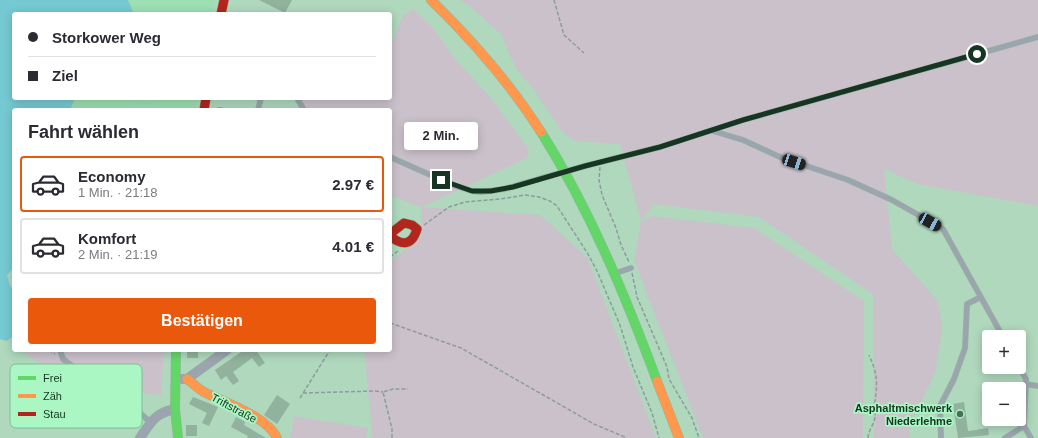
<!DOCTYPE html>
<html lang="de">
<head>
<meta charset="utf-8">
<style>
	body { margin:0; font-family:Arial,sans-serif; background:#f2f2f3; color:#2b2b33; height:100vh; display:flex; flex-direction:column; font-size:15px; white-space:nowrap }
	* { box-sizing:border-box; margin:0 }
	p { font-size:13px; color:#7c7c81 }
	.icon { flex:none; width:22px; height:22px; fill:none; stroke:currentColor; stroke-width:2; stroke-linecap:round; stroke-linejoin:round }
	.map { position:relative; flex:1; overflow:hidden }
	.sheet { position:absolute; left:12px; top:108px; width:380px; height:244px; display:flex; flex-direction:column; background:#fff; border-radius:4px; box-shadow:0 2px 10px #0003 }
	.sheet>* { flex:none }
	.top-card { position:absolute; left:12px; top:12px; width:380px; height:88px; border-radius:4px; box-shadow:0 2px 10px #0003; display:grid; align-content:center; height:88px; padding:0 16px; background:#fff }
	.tools { position:absolute; left:982px; top:330px; display:grid; gap:8px }
	.tools a { display:grid; place-items:center; width:44px; height:44px; border-radius:4px; background:#fff; box-shadow:0 2px 10px #0003; font-size:20px }
	.end { position:absolute; width:18px; height:18px; margin:-9px; border:5px solid #163522; background:#fff; box-shadow:0 0 0 2px #fff }
	.from { border-radius:50% }
	.bubble { position:absolute; height:28px; border-radius:4px; background:#fff; box-shadow:0 2px 10px #0003; font-size:13px; font-weight:700; line-height:28px; text-align:center }
	.car { position:absolute; width:12px; height:24px; margin:-12px -6px; border-radius:5px; box-shadow:0 0 3px 1px #0007; background:linear-gradient(#222 24%,#8ab4d8 0 40%,#222 0 76%,#8ab4d8 0 86%,#222 0) }
	.top-card b { display:flex; align-items:center; gap:14px; height:38px; font-size:15px }
	.top-card b+b { border-top:1px solid #e1e1e2 }
	.top-card i { width:10px; height:10px; background:#2b2b33 }
	ul { padding:0; list-style:none }
	li { display:flex; align-items:center; gap:12px; height:56px; margin:0 8px 6px; padding:0 8px; border:2px solid #e1e1e2; border-radius:4px }
	li div { flex:1 }
	li b { display:block; font-size:15px }
	li em { font-style:normal; font-weight:700 }
	li.on { border-color:#ea580c }
	li>.icon { width:36px; height:36px; stroke-width:1.5 }
	h2 { padding:0 16px; font-size:18px; line-height:48px }
	.primary-button { display:flex; gap:8px; margin-top:auto; padding:8px 16px }
	.primary-button a { flex:1; height:46px; border-radius:4px; background:#ea580c; color:#fff; font-size:16px; font-weight:700; line-height:46px; text-align:center }
	.map>svg:first-child { display:block }
	.built { fill:#9ddeb3 }
	.green { fill:#cbc1cb }
	.water { fill:#75c9d2 }
	.building { fill:#91b29d }
	.lines { fill:none; stroke-linecap:round; stroke-linejoin:round }
	.lane-casing { stroke:#94b49f; stroke-width:6 }
	.street-casing { stroke:#94b49f; stroke-width:10 }
	.fast-casing { stroke:#94b49f; stroke-width:10 }
	.slow-casing { stroke:#94b49f; stroke-width:10 }
	.jam-casing { stroke:#94b49f; stroke-width:10 }
	.path { stroke:#8d9c9d; stroke-width:1.5; stroke-dasharray:4 2; stroke-linecap:butt }
	.lane { stroke:#9ba4af; stroke-width:4.5 }
	.street { stroke:#9ba4af; stroke-width:9 }
	.fast { stroke:#63d668; stroke-width:9 }
	.slow { stroke:#ff974d; stroke-width:9 }
	.jam { stroke:#b3261e; stroke-width:9 }
	.lane-bridge-casing { stroke:#94b49f; stroke-width:6; stroke-linecap:butt }
	.lane-bridge { stroke:#9ba4af; stroke-width:4.5 }
	.route { stroke:#163522; stroke-width:5 }
	.poi-dot { fill:#4c6e58; stroke:#abf7c4; stroke-width:1.5 }
	.labels { text-anchor:middle; dominant-baseline:central; stroke-width:3.5; stroke-linejoin:round; paint-order:stroke }
	.street-label { font-size:11px; fill:#163522; stroke:#abf7c4 }
	.poi-label { font-size:11px; font-weight:bold; fill:#163522; stroke:#abf7c4; text-anchor:end }
	.key { fill:#abf7c4; stroke:#7ebd93; stroke-width:1 }
	.key-label { font-size:11px; fill:#163522 }
</style>
</head>
<body>
<div class="map">
<svg width="1038" height="438" viewBox="0 0 1038 438">
	<rect width="100%" height="100%" fill="#afd8bd"/>
	<path class="built" d="M128 0H215L212 14H134Z
		M75 98H123L147 102 148 98H197L195 110H70Z"/>
	<path class="green" d="M460 0H1038V206L918 184 884 169 892 249 936 299 940 312 942 330 935 373 911 423 909 438H874L873 294 759 217 654 204 641 221 653 216 754 228 864 301 863 438H703L634 260 641 221 620 144 575 141 563 133 534 90 517 70 506 47 503 36 471 7Z
		M414 9 433 28 456 60 492 99 529 150 527 158 422 207 540 215 587 257 656 438H371L372 432 364 350H390V262L421 237V207L390 195V110H298L303 98H390V47L403 15Z
		M20 350H164L161 395 99 388 88 396Z
		M294 416 368 428 366 438H290Z"/>
	<path class="water" d="M0 0H128L134 14H14V98H75L70 110H14V267L7 275 10 286 14 289V336L6 341 0 339Z"/>
	<path class="building" d="M259 0H292L285 13Z
		M187 350H198V358H187Z
		M244 350H256L265 363 259 367 252 358 233 372 239 381 233 385 226 376 221 380 215 370Z
		M277 395 290 404 277 424 264 415Z
		M193 397 218 407 209 426 202 423 207 413 189 404Z
		M964 402 968 431 988 428 989 435 958 438 953 404Z
		M236 417 245 422 244 425 266 438H247L248 436 231 427Z
		M186 425H197V436H186Z"/>
	<g class="lines">
		<g class="lane-casing">
			<path id="lane" d="M297 98 304 110
				M219 110H221
				M258 110 261 98
				M713 131 743 140 780 157 848 180 892 200 943 229 1003 337
				M390 157 453 185 472 191 481 192 504 189 546 177
				M585 166 660 147 743 120 1038 37
				M616 273 631 268
				M60 350 63 359 76 369 93 388 101 393 118 400 139 412 151 423
				M1019 367 1026 379 1024 426 1031 438
				M1026 384 1038 386
				M941 438 940 406 954 379 965 348 967 304 981 297
				M1005 438 1024 426"/>
		</g>
		<g class="street-casing">
			<path id="street" d="M182 379H187L227 350
				M140 438C151 422 155 413 175 409"/>
		</g>
		<g class="fast-casing">
			<path id="fast" d="M541 132C590 210 625 295 657 381
				M176 350 175 409 178 438"/>
		</g>
		<g class="slow-casing">
			<path id="slow" d="M431 0C472 40 510 83 541 132
				M187 379C193 383 198 389 204 392 225 403 267 416 277 438
				M657 381 679 438"/>
		</g>
		<g class="jam-casing">
			<path id="jam" d="M221 14 224 0
				M204 110 206 98
				M390 234 404 223 412 225 417 229C412 246 402 246 390 236"/>
		</g>
		<path class="path" d="M554 0 564 35 584 53
			M600 167 599 180 602 195 616 228 621 245 629 262
			M424 225 449 207 465 202 500 199 525 195 539 197 550 201 557 206 588 254 597 271 620 325 633 367 652 413 659 438
			M390 257 398 251
			M632 273 637 297 667 367 669 379 692 418 699 438
			M390 323 461 348 594 424 627 438
			M49 350 55 354
			M303 393 375 391 383 392
			M300 398 330 350
			M392 438V429L383 392 393 389H408
			M868 438C868 431 874 425 875 417 875 412 875 406 875 401 878 381 877 373 869 355"/>
		<use href="#lane" class="lane"/>
		<use href="#street" class="street"/>
		<use href="#fast" class="fast"/>
		<use href="#slow" class="slow"/>
		<use href="#jam" class="jam"/>
		<g class="lane-bridge-casing">
			<path id="lane-bridge" d="M546 177 585 166"/>
		</g>
		<use href="#lane-bridge" class="lane-bridge"/>
	</g>
	<g class="lines">
		<path class="route" d="M441 180 472 191H491L513 187 585 166 660 147 743 120 977 54"/>
	</g>
	<circle class="poi-dot" cx="960" cy="414" r="4"/>
	<g class="labels">
		<g class="street-label">
			<text transform="translate(234 408) rotate(28)">Triftstraße</text>
		</g>
		<g class="poi-label">
			<text x="952" y="408">Asphaltmischwerk<tspan x="952" dy="13">Niederlehme</tspan></text>
		</g>
	</g>
	<rect x="10" y="364" width="132" height="64" rx="6" class="key"/>
	<rect x="18" y="376" width="18" height="4" fill="#63d668"/>
	<rect x="18" y="394" width="18" height="4" fill="#ff974d"/>
	<rect x="18" y="412" width="18" height="4" fill="#b3261e"/>
	<g class="key-label">
		<text x="43" y="382">Frei</text>
		<text x="43" y="400">Zäh</text>
		<text x="43" y="418">Stau</text>
	</g>
</svg>
<div class="tools">
<a>+</a>
<a>−</a>
</div>
<i class="end from" style="left:977px;top:54px"></i>
<i class="end" style="left:441px;top:180px"></i>
<div class="bubble" style="left:404px;top:122px;width:74px">2 Min.</div>
<i class="car" style="left:794px;top:162px;rotate:108deg"></i>
<i class="car" style="left:930px;top:222px;rotate:119deg"></i>
<div class="top-card">
<b><i class="from"></i>Storkower Weg</b>
<b><i></i>Ziel</b>
</div>
<section class="sheet">
<h2>Fahrt wählen</h2>
<ul>
<li class="on"><svg class="icon" aria-label="car" viewBox="0 0 24 24"><path d="M5 17H2v-5l4-1 3-4h7l3 4 3 1v5h-3M9 17h6M6 11h13"/><circle cx="7" cy="17" r="2"/><circle cx="17" cy="17" r="2"/></svg><div><b>Economy</b><p>1 Min. · 21:18</p></div><em>2.97 €</em></li>
<li><svg class="icon" aria-label="car" viewBox="0 0 24 24"><path d="M5 17H2v-5l4-1 3-4h7l3 4 3 1v5h-3M9 17h6M6 11h13"/><circle cx="7" cy="17" r="2"/><circle cx="17" cy="17" r="2"/></svg><div><b>Komfort</b><p>2 Min. · 21:19</p></div><em>4.01 €</em></li>
</ul>
<div class="primary-button"><a>Bestätigen</a></div>
</section>
</div>
</body>
</html>
